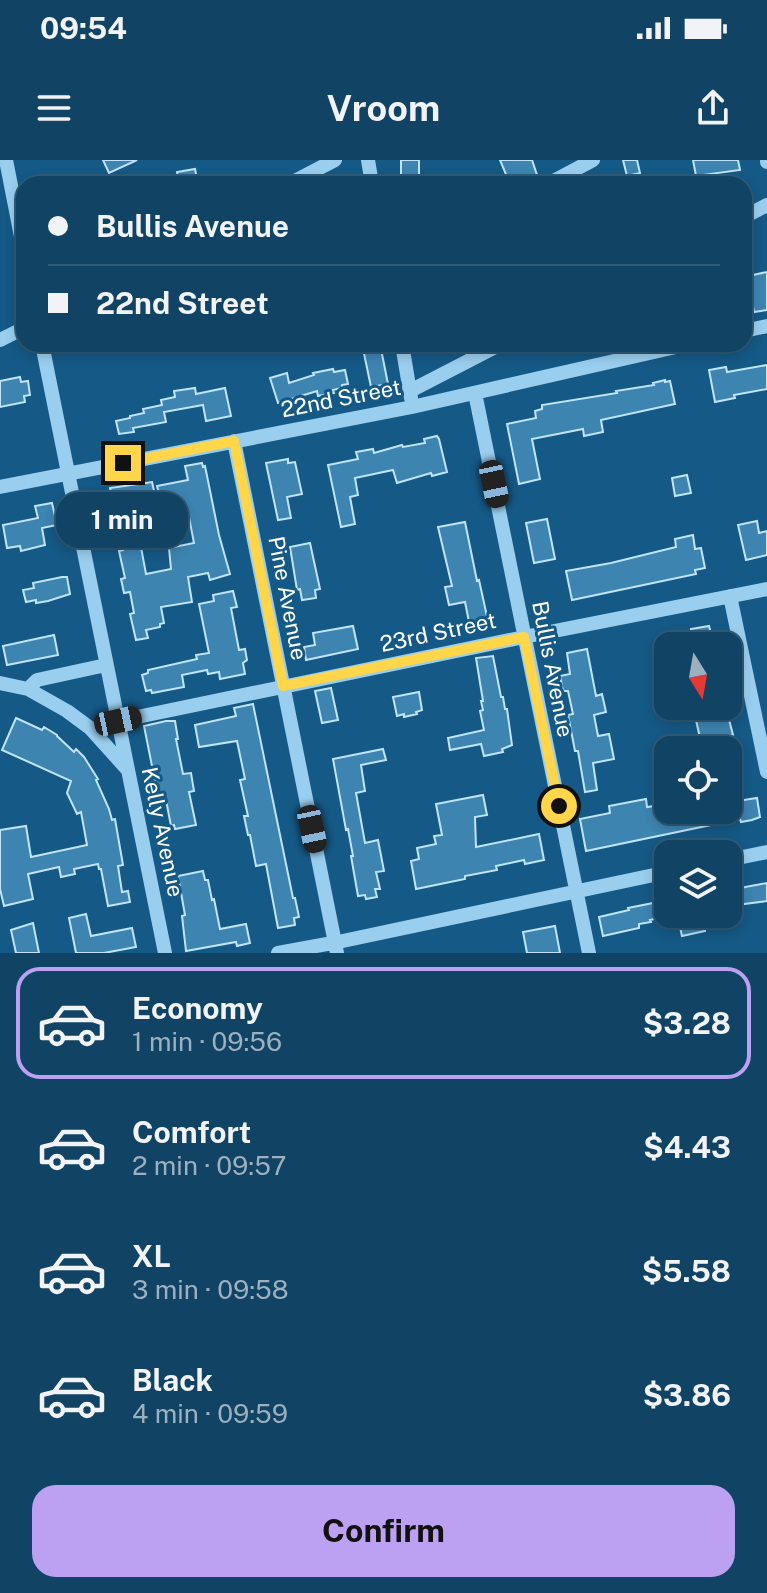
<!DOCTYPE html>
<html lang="en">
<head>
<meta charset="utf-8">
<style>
	body { margin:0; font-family:"Public Sans",sans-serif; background:#194a6a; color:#f1f3f6; height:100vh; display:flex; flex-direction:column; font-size:30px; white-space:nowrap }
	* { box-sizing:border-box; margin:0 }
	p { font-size:26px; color:#9cb0bf }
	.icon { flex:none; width:44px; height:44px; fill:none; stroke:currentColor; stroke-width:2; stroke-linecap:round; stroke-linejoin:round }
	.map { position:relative; height:793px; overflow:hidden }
	.sheet { display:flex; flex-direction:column; background:#104364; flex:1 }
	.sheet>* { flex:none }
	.guide { position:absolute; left:16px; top:16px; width:736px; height:176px; border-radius:24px; box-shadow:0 4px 12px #0003,0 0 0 2px #305c78; display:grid; align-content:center; height:176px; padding:0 32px; background:#104364 }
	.needle { width:52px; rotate:169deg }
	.fabs { position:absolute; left:654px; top:472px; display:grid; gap:16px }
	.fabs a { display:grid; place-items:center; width:88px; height:88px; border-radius:16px; background:#104364; box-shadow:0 4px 12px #0003,0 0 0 2px #305c78; font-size:40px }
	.end { position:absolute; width:36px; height:36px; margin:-18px; border:10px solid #ffd54a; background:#111; box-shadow:0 0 0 4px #111 }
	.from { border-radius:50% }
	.bubble { position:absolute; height:56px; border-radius:24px; background:#104364; box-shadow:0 4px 12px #0003,0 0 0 2px #305c78; font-size:26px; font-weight:700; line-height:56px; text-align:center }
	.car { position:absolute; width:24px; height:48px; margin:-24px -12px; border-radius:10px; box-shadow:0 0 6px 2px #0007; background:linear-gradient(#222 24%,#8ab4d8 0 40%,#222 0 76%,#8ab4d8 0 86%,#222 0) }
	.guide b { display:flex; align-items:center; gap:28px; height:76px; font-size:30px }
	.guide b+b { border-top:2px solid #305c78 }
	.guide i { width:20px; height:20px; background:#f1f3f6 }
	ul { padding:14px 0 0; list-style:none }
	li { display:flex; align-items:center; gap:24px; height:112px; margin:0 16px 12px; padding:0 16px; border:4px solid transparent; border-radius:24px }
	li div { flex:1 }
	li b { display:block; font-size:30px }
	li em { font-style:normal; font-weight:700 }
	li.on { border-color:#bca0f2 }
	li>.icon { width:72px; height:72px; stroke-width:1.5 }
	.primary-button { display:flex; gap:16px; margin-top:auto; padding:16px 32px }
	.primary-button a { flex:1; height:92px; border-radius:24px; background:#bca0f2; color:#111; font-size:32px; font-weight:700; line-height:92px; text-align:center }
	.status { display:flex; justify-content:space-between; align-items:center; height:56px; padding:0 40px; background:#104364; direction:ltr }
	.status svg { height:22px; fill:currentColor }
	header { display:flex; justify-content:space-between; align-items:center; height:104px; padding:0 32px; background:#104364; font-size:36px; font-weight:700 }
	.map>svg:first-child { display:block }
	.building { fill:#3d84b1; stroke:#bfe4fb; stroke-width:2 }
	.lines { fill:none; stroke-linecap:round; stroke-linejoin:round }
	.minor { stroke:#9aceee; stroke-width:14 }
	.route { stroke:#ffd54a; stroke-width:10 }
	.labels { text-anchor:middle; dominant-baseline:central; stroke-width:6; stroke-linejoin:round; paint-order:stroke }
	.street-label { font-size:22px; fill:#fff; stroke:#155986 }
</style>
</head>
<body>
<div class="status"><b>09:54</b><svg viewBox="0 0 49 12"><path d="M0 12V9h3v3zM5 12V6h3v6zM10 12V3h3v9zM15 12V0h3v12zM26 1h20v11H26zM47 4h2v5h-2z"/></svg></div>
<header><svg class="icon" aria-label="menu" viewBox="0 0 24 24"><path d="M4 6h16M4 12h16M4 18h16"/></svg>Vroom<svg class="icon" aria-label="share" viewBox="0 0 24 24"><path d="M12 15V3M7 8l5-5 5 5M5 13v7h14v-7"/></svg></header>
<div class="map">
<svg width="767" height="793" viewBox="0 0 767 793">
	<rect width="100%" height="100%" fill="#155986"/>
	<path class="building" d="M103 0H137L109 13Z
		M401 0H419V24H401Z
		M500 0H532L539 21 531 24H510Z
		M623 0H637L640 13 627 16Z
		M693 0H738L740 10 696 16Z
		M195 9 198 24H179L177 12Z
		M767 112V150L754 152 748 116Z
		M362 184H380L388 224 371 227Z
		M767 205V229L734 235 735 238 715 242 709 210 726 207 727 212Z
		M333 209 334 212 345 210 348 224 342 225V228L333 230 334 233 318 236 317 231 278 243 270 218 287 213 289 223 314 215 313 213Z
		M20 217 21 222 28 221 30 235 24 236 25 242 0 247V221Z
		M665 220V222L670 221 675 244 601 260 603 272 584 276 583 269 532 279 540 319 519 324 507 264 536 258 535 251 542 249V245L617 233 616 231 654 225 653 223Z
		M195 228 196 234 225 228 231 256 206 261 203 245 164 252 166 262 133 268 134 272 119 274 116 261 130 258V256L144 253 143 249 162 245 161 240 175 237 174 231Z
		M437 276 439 279 447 312 432 316 431 313 397 323 393 310 355 318 358 335 350 337 355 364 341 367 328 305 358 299 356 292 373 289 374 293 402 285 403 287 425 283 424 279Z
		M288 299V303L295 302 302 334 287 337 291 358 278 360 266 303Z
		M202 303 203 307 205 306 219 375 230 414 210 420 208 413 188 417 192 442 161 447 164 463 160 464V467L146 470 148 478 136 480 130 454 134 453 130 432 124 433 121 419 125 418 119 391 123 390 122 386 124 385 122 375 138 371 146 414 171 409 169 388 194 383 187 347 164 351 157 326 188 320 185 306Z
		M687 315 691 333 675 336 672 318Z
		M152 322 155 335 114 345 110 328Z
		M52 343 57 365 42 368 45 385 21 391 20 386 7 388 3 365 38 358 35 346Z
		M547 359 555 399 534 403 526 363Z
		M757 361 759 373 767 371V395L746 400 738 365Z
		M465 362 477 421 479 420 488 461H484L486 469 471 472 465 442 449 445 445 427 452 426 438 367Z
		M693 375 695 389 701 388 705 408 695 410 696 414 572 440 566 411 611 403 676 387 675 379Z
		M310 383 320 429 315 430 316 438 302 440 300 429 297 430 290 387Z
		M62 417H67L70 434 48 441 36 443V440L26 442 23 430 34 428 33 423Z
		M233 431 237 447 231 448 239 490 245 489 247 500 243 503 245 514 220 519 219 512 208 514 207 510 182 515 184 527 152 533 151 530 146 531 142 515 148 513V510L197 499 196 495 209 493 199 444 214 441 213 435Z
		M353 466 358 489 306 500 304 487 315 485 313 473Z
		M709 466 713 480 701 483 702 486H661V481L692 475 691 469Z
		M54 475 58 495 7 505 3 486Z
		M587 489 596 536 602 534 606 552 594 555 598 576 609 574 614 599 593 603 597 630 585 632 578 591H575L568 555 573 554 568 531H563L560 516 570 514 567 493Z
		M493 496 501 537H503L505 549H507L512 585 502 589 503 592 484 596 481 584 450 590 448 578 484 570 480 551 483 550 481 541H483L476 498Z
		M331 528 338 560 322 563 315 531Z
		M419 532 422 550 416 552 417 554 404 557V554L397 556 393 537Z
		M253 544 293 738H295L299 757 294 758 295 765 278 768 266 704 256 706 250 675H248L244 656H248L240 620 245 619 237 581 199 587 195 565 236 556 234 548Z
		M726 548 733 575 701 582 695 556Z
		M16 558 42 570 44 567 57 575V576L74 592 76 589 84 597 98 619 96 620 109 649 112 660 115 659 123 705 118 706 122 732 128 731 130 742 108 746 101 709H99L98 704 74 709 75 714 61 717 59 707 28 714 33 739 4 746 0 729V670L26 666 31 697 87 685 81 652 77 654 67 633 71 621 2 590Z
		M166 561H175L178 579H176L183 614 191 613 194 631 189 632 196 665 175 669 174 665 171 666 166 640 156 642 154 632 157 631 144 566Z
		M383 589 386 600 361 605 365 631 356 633 365 683 378 680 384 711 376 712 380 729H375L377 737 366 739 365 735 358 736 351 696H353L348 669 346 670 333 599Z
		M483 635 487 655 475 657 476 687 539 674 544 700 525 704 524 700 496 706 497 710 465 716V719L416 729 411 701 419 699 417 688 436 684 434 676 442 675 436 644Z
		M757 638 760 657 752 660 741 662 740 659 586 691 580 659 610 653 609 646 646 639 647 647 661 645 662 653 681 650H739L737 641Z
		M203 711 205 720H208L212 740 214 739 220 769 246 764 250 783 237 786 236 782 186 791 182 756 185 755 178 716Z
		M767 723V741L728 746V728L740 725V728Z
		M668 740V756L650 760 651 762 639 764V768L603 776 599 757 629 750 628 748Z
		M86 754 91 776 132 768 136 787 104 793H76L69 758Z
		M677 754H702L705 771 682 776Z
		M33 763 39 793H16L11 770Z
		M555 766 560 793H527L523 772Z"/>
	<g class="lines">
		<path class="minor" d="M6 0 24 92
			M368 0 372 24
			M767 0V2
			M289 24 335 0
			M548 24 593 0
			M744 57 767 45
			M744 171 767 166
			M0 180 24 168
			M42 184 165 793
			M402 184 411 238
			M410 231 501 184
			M475 233 589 793
			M234 281 337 793
			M0 327 412 247 689 184
			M730 436 767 612
			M0 523 28 529 37 520 106 505
			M28 529 67 551 90 568 126 608
			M118 561 524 477 767 429
			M728 700 767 692
			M278 793 338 782 668 712"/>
	</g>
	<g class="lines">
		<path class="route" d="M123 303 234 281 283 526 524 477 559 646"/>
	</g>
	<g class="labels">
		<g class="street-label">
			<text transform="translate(341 238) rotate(-11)">22nd Street</text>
			<text transform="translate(288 438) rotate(79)">Pine Avenue</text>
			<text transform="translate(438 472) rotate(-12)">23rd Street</text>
			<text transform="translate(553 509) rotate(79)">Bullis Avenue</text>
			<text transform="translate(163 672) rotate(78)">Kelly Avenue</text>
		</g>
	</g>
</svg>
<div class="fabs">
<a><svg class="needle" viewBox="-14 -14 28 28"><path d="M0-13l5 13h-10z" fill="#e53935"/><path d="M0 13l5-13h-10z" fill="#9cb0bf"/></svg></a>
<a><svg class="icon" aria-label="locate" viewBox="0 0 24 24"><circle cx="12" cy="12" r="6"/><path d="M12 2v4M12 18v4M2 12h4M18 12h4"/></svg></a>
<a><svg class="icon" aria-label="layers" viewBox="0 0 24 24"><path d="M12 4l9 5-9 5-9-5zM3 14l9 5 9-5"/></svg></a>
</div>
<i class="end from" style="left:559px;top:646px"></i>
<i class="end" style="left:123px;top:303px"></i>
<div class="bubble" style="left:56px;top:332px;width:132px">1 min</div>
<i class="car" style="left:494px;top:324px;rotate:168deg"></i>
<i class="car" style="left:118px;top:561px;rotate:78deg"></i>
<i class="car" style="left:312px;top:669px;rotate:168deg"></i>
<div class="guide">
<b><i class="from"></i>Bullis Avenue</b>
<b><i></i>22nd Street</b>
</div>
</div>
<section class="sheet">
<ul>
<li class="on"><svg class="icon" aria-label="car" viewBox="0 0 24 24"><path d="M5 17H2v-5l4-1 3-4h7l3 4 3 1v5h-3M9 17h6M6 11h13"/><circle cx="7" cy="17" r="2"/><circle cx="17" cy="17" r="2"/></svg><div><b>Economy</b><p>1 min · 09:56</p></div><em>$3.28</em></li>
<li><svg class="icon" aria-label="car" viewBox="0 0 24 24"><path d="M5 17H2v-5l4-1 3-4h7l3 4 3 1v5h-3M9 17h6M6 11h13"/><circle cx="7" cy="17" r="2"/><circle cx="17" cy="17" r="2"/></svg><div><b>Comfort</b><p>2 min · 09:57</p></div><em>$4.43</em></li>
<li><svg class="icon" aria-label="car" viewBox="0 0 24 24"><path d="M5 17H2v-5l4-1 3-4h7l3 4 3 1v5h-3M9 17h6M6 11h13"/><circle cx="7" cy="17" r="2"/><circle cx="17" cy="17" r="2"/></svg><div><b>XL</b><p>3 min · 09:58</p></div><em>$5.58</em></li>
<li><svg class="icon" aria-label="car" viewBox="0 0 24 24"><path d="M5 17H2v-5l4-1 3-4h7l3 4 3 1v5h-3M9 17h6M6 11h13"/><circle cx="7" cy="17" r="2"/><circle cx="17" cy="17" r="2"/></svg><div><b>Black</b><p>4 min · 09:59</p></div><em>$3.86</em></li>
</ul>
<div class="primary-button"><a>Confirm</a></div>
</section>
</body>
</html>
